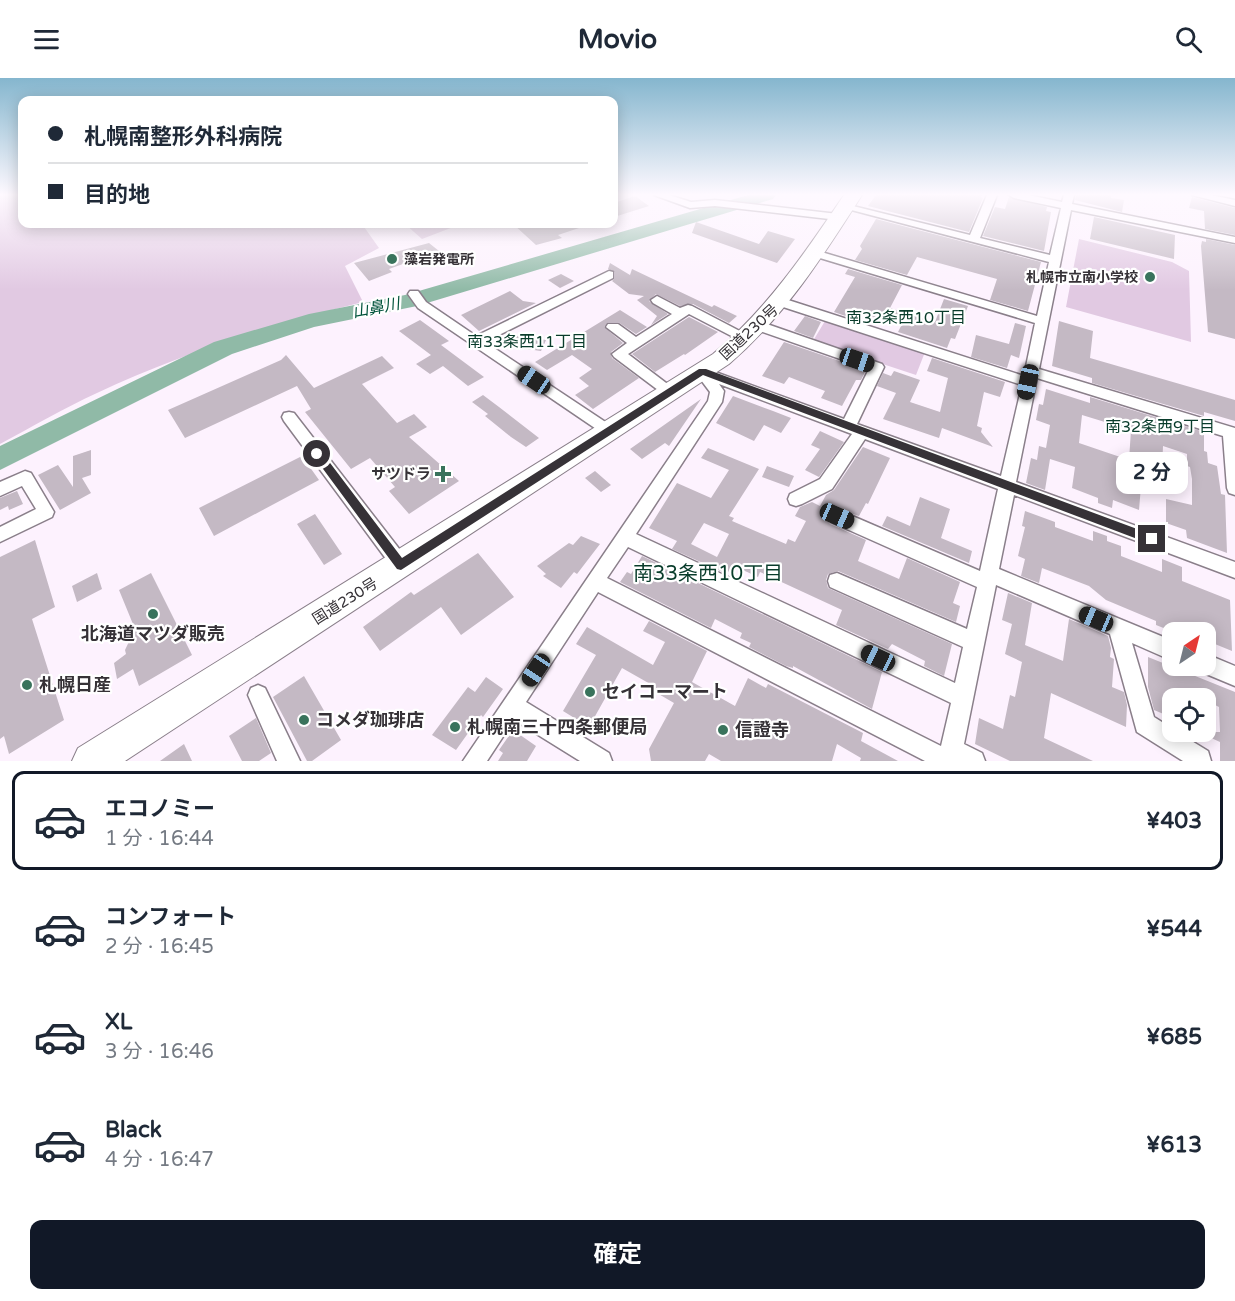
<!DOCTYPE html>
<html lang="ja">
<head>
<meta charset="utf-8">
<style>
	body { margin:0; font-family:"Varela Round","Noto Sans JP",sans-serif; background:#f6f6f7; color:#1f2937; height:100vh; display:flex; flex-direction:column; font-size:22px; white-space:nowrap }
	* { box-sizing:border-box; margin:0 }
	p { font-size:20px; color:#747a83 }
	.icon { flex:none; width:33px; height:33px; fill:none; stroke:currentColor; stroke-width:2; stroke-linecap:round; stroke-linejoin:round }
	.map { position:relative; height:683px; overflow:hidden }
	.details { display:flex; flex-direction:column; background:#fff; flex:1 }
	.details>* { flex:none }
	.hud { position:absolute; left:18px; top:18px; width:600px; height:132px; border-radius:12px; box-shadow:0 3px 15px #0003; display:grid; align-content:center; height:132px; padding:0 30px; background:#fff }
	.needle { width:39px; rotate:35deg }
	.fabs { position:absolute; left:1162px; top:544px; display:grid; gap:12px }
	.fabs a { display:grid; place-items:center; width:54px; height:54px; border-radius:12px; background:#fff; box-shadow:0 3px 15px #0003; font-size:30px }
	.end { position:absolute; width:27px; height:27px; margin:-14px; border:8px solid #363237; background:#fff; box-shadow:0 0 0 3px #fff }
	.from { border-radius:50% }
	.bubble { position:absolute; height:42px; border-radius:12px; background:#fff; box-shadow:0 3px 15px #0003; font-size:20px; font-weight:700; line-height:42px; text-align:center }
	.car { position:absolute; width:18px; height:36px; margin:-18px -9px; border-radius:8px; box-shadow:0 0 4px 2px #0007; background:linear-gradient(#222 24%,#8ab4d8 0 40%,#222 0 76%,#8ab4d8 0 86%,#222 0) }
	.hud b { display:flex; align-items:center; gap:21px; height:57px; font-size:22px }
	.hud b+b { border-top:2px solid #e0e1e3 }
	.hud i { width:15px; height:15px; background:#1f2937 }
	ul { padding:10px 0 0; list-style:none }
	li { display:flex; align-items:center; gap:18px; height:99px; margin:0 12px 9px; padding:0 18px; border:3px solid transparent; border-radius:12px }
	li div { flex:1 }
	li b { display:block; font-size:22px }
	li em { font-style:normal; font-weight:700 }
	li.selected { border-color:#111827 }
	li>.icon { width:54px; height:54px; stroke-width:1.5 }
	.cta { display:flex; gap:12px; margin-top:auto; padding:12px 30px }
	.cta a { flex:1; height:69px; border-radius:12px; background:#111827; color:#fff; font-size:24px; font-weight:700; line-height:69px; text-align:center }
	header { display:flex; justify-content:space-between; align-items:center; height:78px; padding:0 30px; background:#fff; font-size:27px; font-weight:700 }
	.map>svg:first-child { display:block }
	.green { fill:#e1c9e2 }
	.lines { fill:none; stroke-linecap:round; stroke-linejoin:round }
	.river { fill:#90baa7; fill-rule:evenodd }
	.building { fill:#c4b9c4; fill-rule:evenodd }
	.street-casing { stroke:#8a7f8a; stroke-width:3 }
	.highway-casing { stroke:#8a7f8a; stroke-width:2 }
	.street { fill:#fff; fill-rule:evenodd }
	.highway { fill:#fff; fill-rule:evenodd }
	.route { fill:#363237 }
	.poi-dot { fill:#39735c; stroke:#fff; stroke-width:2 }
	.labels { text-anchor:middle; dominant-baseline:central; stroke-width:4.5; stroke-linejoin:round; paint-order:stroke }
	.far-poi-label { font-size:14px; font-weight:bold; fill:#363237; stroke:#fff; text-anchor:start }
	.street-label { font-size:15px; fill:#363237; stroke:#fff }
	.poi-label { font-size:15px; font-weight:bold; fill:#363237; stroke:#fff; text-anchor:end }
	.water-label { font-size:16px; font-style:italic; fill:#00533b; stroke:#fff }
	.neighbourhood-label { font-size:16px; fill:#093c2b; stroke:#fff }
	.near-poi-label { font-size:18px; font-weight:bold; fill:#363237; stroke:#fff; text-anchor:start }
	.near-neighbourhood-label { font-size:20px; fill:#093c2b; stroke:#fff }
</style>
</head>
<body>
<header><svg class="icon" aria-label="menu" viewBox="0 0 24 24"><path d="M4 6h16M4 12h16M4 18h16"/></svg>Movio<svg class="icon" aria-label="search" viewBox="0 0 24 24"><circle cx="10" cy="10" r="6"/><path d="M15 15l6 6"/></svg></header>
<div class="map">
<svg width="1235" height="683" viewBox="0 0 1235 683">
	<rect width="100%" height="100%" fill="#fdf2fe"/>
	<path class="green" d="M0 117H22V146H362L379 170 345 188 363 224C272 247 183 275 97 315 64 330 32 349 0 366Z
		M405 146H461L422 161Z
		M1079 161 1172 184 1189 193 1191 264 1066 229Z
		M825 243 925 274 916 297 813 263Z"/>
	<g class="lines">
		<path class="river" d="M748 117H776L773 121 417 228 314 249 232 276 0 392V368L214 264 309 236 405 217Z"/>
	</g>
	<path class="building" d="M876 117H982L981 119 983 120 969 154 868 128Z
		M1076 117H1111V120L1124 122 1122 134 1075 122Z
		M635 118 649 128 614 139V125Z
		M1009 119 1047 129 1046 133 1051 134 1044 173 983 158 995 129 1005 131Z
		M1192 119 1235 130V157L1205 151 1204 133 1189 130Z
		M1094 139 1175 157 1174 181 1090 161Z
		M876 141 1041 184 1028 233 990 222 997 201 917 179 907 197 855 182 862 171 860 168Z
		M696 144 759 166 768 153 795 161 777 185 692 155Z
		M513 146H584L585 148 558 157 562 160 536 167Z
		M1206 161 1235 167V261L1208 254 1201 168 1202 163 1206 164Z
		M429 165 439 173 389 191 392 194 369 203 354 185Z
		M610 185 630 197 632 191 712 229 714 227 737 238 729 245 693 226 680 228 656 216 649 223 668 236 651 247 657 238 637 222 644 218 629 216 612 203 615 200V194L608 191Z
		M848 191 902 207 890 230 924 241 935 244 944 221 968 228 955 261 951 260 947 270 898 254 901 248 857 234 854 241 834 234 855 199 845 196Z
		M561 196 574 203 560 210 548 202Z
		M510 213 523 223 536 225 479 253 461 237Z
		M620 232 647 249 636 256 618 244H608L604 249 623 265 611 274 612 280 639 300 593 331 575 317 589 308 579 300 592 291 572 277 547 292 535 284Z
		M805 238 821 244 813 260 794 253Z
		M689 239 718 254 685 277 684 276 655 294 632 276Z
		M420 242 449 263 441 267 484 299 468 308 443 288 430 296 416 286 431 277 399 253Z
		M1059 243 1093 253 1090 280 1235 322V343L1204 334V338L1092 305V300L1052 288Z
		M1015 245 1026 248 1019 280 1011 277 1007 290 971 279 976 257 1009 266Z
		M511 257 546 262 541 273 506 268Z
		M784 264 866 292 861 302H856L842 328 821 320 825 313 789 299 784 306 762 298Z
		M286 277 314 310 382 278 394 290 362 306 397 345 414 336 427 349 409 359 459 403 409 436 389 413 395 409 370 380 351 391 305 334 311 331 297 308 185 360 168 332 281 282Z
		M932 280 1005 304 1000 319 984 314 977 348 982 350 981 354 993 369 942 350 939 360 883 341 896 315 877 308 883 295 891 298 894 293 920 302 910 324 940 334 948 300 927 293Z
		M1046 311 1090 325V319L1204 354V373L1207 374 1208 385 1217 388 1221 416 1225 417 1227 475 1187 460 1186 452 1166 445V421L1192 427V401L1190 389 1187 388V376L1163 368 1162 391 1148 387 1147 411 1141 408 1139 432 1113 422 1112 430 1098 425V420L1072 410 1075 389 1050 381 1045 412 1026 405 1031 380 1037 382 1039 368 1046 370 1050 347 1036 342 1039 326 1043 327ZM1082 337 1131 352 1129 382 1079 365Z
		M483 317 499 329 539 360 526 369 511 359 485 338 488 336 472 324Z
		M733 318 773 333 791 340 781 355 764 347 754 363 716 345Z
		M701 321 669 368 665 365 642 381 630 371Z
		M820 353 844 364 819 399 805 392 820 371 811 367Z
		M863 369 890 380 868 426 866 425 859 438 836 430 829 433 826 440 830 446 866 462 858 483 899 501 907 480 960 504 953 525 960 528 956 544 838 493 828 496 826 502 828 510 952 566 944 598 924 588 925 583 892 566 888 571 836 547 842 532 760 494 758 499 732 487 727 496 672 471 677 463 649 450 677 405 711 420 729 392 701 380 708 370 759 391 729 438 734 440 732 443 786 466 788 461 795 464 806 443 795 438 800 429 812 424 820 428 826 417 834 412ZM704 445 729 456 717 479 691 466Z
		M91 372V397L82 400 91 415 60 432 38 397 58 387 73 409V378Z
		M302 378 319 402 214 458 199 430Z
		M767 388 794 398 789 409 762 399Z
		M595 393 611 407 601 414 585 400Z
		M17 413 23 426 9 432 8 428 0 432V420Z
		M920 419 950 431 941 460 972 473 969 485 882 448 887 438 910 448Z
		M1025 433 1055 444V449L1093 463V453L1107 458V463L1121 468V478L1162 494V481L1182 489V503L1230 522 1232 573 1210 564V555H1176L1156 547V543L1106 522 1089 508 1042 490 1039 505 1021 498 1025 481 1018 478 1025 449 1022 448Z
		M315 436 342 476 324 487 297 446Z
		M581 458 600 466 577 496 574 494 561 510 543 498 546 496 537 488 569 465 573 467Z
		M35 462 55 529 32 541 64 642 9 676 4 658 0 661V479Z
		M478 475 514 519 461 557 441 529 380 573 363 549 411 514 414 517Z
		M642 478 882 594 872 631 793 588V590L786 588 749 569 751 565 740 560 742 555 715 541 711 550 620 504 627 494 631 496Z
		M97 495 102 511 77 524 72 508Z
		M151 495 192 577 139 608 133 591 117 601 114 585 126 576 125 572 135 551 119 512Z
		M1008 515 1032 525 1025 567 1063 583 1069 541 1108 558 1111 570 1110 579 1114 581 1112 609 1124 614 1127 627 1126 649 1051 615 1044 660 1093 683H1010L975 666 979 640 1003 651 1010 617 1015 619 1022 584 1005 576 1012 546 1002 542Z
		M649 543 707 573 692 604 735 628 748 600 766 610 768 606 863 655 861 663 898 683H860L861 680 837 666 832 683H721L709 676 705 683H651L649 671 674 625 650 611 652 607 622 590 589 649 563 633 596 577 576 566 587 549 653 587 665 564 643 553Z
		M1148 579 1235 614V683H1220V664L1198 654H1220L1219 629 1215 627V621H1173V640L1154 632 1148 609Z
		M304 598 341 662 312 683H307L273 619Z
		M486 599 503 611 483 639 481 637 456 672 432 657 468 609 475 614Z
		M256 640 271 675 259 683H242L229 658Z
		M513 652 536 668 527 683H498L503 675 499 672Z
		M184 666 192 683H160Z"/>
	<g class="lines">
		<g class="street-casing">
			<path id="street" d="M654 117H669L691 124 715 122 838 136 843 139 838 142 715 128 690 130Z
				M987 117H997L980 160 1050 177 1061 130 1014 120 1009 117H1028L1062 124 1064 117H1074L1072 126 1235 159V165L1071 132 1039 291 1235 350V417L1229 415 1227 410 1223 358 1037 300 1016 404 1235 484V500L1014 417 999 491 1173 563V583L1132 565 1154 639 1173 651V654H1177L1208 673 1211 683H1183L1137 654 1110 556 996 507 964 666 982 675 985 683H925L598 514 526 624 609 675 612 683H580L514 642 487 683H463L708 323 710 314 695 294 697 291H707L844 341 869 291 754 251 753 248 754 245H764L882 286 884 289 857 346 1001 398 1022 307 777 227 775 224 777 221H785L1024 298 1035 245 810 177 808 175 810 173H818L1037 238 1049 184 840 129 845 126 970 157ZM719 306 852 356 820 401 790 416 788 421 790 426 796 428 802 426 832 411 865 361 998 411 980 493 843 434 837 432 831 434 828 439 831 444 977 509 967 551 837 495 830 497 828 503 830 509 963 569 955 605 636 456 722 324 724 313ZM628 469 951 625 941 668 607 500Z
				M1192 117H1211L1235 122V128Z
				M609 193 613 194V200L485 264 613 349 616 353 613 357 608 359 418 230 408 216 410 213H418L426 224 476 258Z
				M657 218 680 230 688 227 692 228 753 260 751 263H741L689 236 628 276 678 314 671 319 666 318 614 279 612 276 627 265 606 249 608 246H618L636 259 672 236 653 225 651 222Z
				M289 334 294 335 407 481 410 487 407 493 401 495 395 493 284 343 282 339 284 335Z
				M25 393 31 395 54 434 52 439 0 464V449L36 431 22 408 0 418V404Z
				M1206 576 1235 588V608L1199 593 1197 588H1206Z
				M258 607 265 610 300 683H277L248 617 251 610Z"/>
		</g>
		<g class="highway-casing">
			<path id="highway" d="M844 117H862C823 178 785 238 729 286L125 683H72L78 670 713 276C767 231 805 175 844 117Z"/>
		</g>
		<use href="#street" class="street"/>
		<use href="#highway" class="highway"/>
	</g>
	<linearGradient id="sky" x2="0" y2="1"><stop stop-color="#85b6ce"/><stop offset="0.55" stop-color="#fef9ff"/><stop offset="1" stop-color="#fef9ff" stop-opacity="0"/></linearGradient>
	<rect width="1235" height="212" fill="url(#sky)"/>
	<path class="route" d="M699 291H706L1156 458 1157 461 1156 465H1148L703 297 401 492 397 491 312 376 317 372 321 373 402 480Z"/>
	<g class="poi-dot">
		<circle cx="392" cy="181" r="6"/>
		<circle cx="1150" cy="199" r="6"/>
		<path d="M440 387h6v6h6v6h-6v6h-6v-6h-6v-6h6z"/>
		<circle cx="153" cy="536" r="6"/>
		<circle cx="27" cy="607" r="6"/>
		<circle cx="590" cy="614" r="6"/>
		<circle cx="304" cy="642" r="6"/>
		<circle cx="455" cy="649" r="6"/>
		<circle cx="723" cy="652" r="6"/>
	</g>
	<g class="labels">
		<g class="far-poi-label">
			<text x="404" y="181">藻岩発電所</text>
			<text x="1138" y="199" text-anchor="end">札幌市立南小学校</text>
		</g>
		<g class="street-label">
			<text transform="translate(749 254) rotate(-43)">国道230号</text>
			<text transform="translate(345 523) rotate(-32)">国道230号</text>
		</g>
		<g class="poi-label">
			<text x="431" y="396">サツドラ</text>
		</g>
		<g class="water-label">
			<text transform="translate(376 230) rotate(-11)">山鼻川</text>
		</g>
		<g class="neighbourhood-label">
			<text x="906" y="240">南32条西10丁目</text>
			<text x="527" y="264">南33条西11丁目</text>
			<text x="1160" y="349">南32条西9丁目</text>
		</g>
		<g class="near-poi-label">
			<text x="153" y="556" text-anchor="middle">北海道マツダ販売</text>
			<text x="39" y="607">札幌日産</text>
			<text x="602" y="614">セイコーマート</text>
			<text x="316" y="642">コメダ珈琲店</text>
			<text x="467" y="649">札幌南三十四条郵便局</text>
			<text x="735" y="652">信證寺</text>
		</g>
		<g class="near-neighbourhood-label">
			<text x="708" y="496">南33条西10丁目</text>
		</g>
	</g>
</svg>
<div class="fabs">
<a><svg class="needle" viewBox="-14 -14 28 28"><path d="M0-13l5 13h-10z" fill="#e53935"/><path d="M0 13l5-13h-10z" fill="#747a83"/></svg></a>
<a><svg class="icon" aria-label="locate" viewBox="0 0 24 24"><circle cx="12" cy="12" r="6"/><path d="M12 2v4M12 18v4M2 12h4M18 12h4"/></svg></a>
</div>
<i class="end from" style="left:317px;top:376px"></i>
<i class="end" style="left:1152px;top:461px"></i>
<div class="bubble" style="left:1116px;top:374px;width:72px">2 分</div>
<i class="car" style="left:857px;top:282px;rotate:109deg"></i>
<i class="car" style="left:534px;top:302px;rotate:304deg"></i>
<i class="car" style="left:1028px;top:304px;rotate:192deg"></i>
<i class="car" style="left:837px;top:438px;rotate:114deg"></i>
<i class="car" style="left:1096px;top:541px;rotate:293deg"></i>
<i class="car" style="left:878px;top:580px;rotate:295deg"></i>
<i class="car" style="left:536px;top:592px;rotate:214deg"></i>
<div class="hud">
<b><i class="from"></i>札幌南整形外科病院</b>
<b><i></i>目的地</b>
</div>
</div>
<section class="details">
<ul>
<li class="selected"><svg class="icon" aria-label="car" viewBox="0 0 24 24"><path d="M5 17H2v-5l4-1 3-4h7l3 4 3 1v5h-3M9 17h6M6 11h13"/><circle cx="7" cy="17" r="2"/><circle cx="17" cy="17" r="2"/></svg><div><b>エコノミー</b><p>1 分 · 16:44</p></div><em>¥403</em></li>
<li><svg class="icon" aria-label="car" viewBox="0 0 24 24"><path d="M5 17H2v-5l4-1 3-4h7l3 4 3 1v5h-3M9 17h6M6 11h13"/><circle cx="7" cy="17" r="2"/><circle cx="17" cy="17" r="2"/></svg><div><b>コンフォート</b><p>2 分 · 16:45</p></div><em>¥544</em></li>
<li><svg class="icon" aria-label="car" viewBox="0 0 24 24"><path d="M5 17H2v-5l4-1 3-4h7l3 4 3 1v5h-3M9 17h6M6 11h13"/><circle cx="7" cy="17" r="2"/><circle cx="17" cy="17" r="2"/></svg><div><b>XL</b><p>3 分 · 16:46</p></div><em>¥685</em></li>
<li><svg class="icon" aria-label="car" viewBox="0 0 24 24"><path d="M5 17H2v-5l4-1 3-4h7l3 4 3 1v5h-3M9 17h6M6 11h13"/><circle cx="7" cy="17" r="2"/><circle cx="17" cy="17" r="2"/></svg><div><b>Black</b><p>4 分 · 16:47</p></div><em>¥613</em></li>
</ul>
<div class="cta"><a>確定</a></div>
</section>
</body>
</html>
